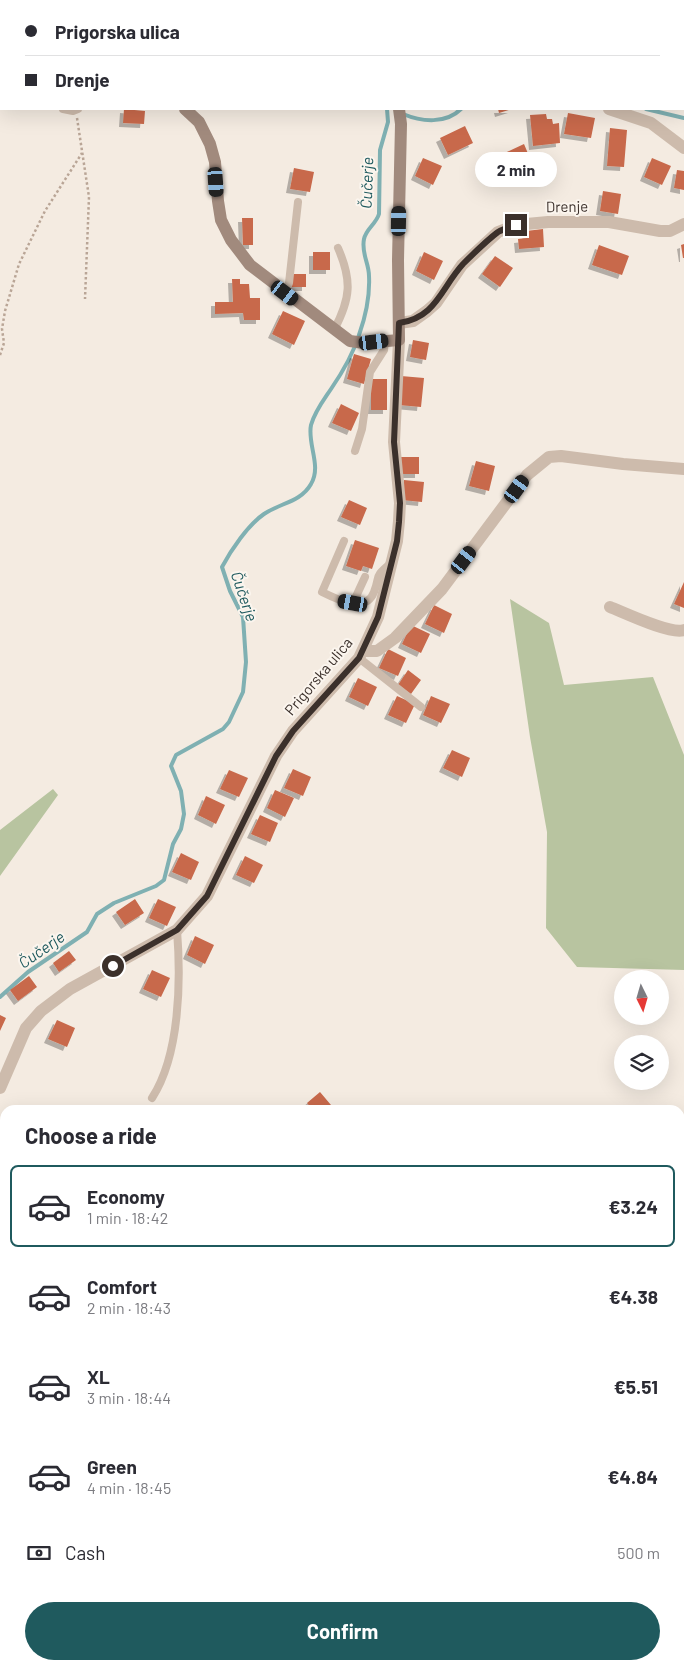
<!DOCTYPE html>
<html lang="en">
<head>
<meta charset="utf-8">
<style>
	body { margin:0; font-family:Barlow,sans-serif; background:#f2f2f3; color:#2b2b33; height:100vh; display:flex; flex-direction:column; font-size:19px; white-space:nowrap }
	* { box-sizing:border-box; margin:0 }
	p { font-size:16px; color:#7c7c81 }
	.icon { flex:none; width:28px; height:28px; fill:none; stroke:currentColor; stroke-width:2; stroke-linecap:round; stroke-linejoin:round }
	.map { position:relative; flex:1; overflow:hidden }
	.details { position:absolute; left:0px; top:1105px; width:685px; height:565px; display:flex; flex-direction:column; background:#fff; border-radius:15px 15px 0 0; box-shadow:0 5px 20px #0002 }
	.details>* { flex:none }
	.guide { position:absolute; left:0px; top:0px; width:685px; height:110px; box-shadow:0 5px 20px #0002; display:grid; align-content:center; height:110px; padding:0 25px; background:#fff }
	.needle { width:32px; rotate:175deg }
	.fabs { position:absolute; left:614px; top:970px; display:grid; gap:10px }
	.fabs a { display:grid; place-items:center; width:55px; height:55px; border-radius:50%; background:#fff; box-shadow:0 5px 20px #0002; font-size:25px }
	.end { position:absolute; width:22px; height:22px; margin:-11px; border:6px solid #3b302b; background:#fff; box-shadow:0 0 0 2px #fff }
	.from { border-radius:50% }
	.bubble { position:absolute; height:35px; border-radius:18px; background:#fff; box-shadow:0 5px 20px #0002; font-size:16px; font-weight:700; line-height:35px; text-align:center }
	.car { position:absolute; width:15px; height:30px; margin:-15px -8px; border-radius:6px; box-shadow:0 0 4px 1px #0007; background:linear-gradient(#222 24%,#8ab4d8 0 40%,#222 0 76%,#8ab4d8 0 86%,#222 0) }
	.guide b { display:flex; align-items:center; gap:18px; height:48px; font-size:19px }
	.guide b+b { border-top:1px solid #e1e1e2 }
	.guide i { width:12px; height:12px; background:#2b2b33 }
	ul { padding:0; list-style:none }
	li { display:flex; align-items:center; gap:15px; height:82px; margin:0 10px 8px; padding:0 15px; border:2px solid transparent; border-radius:8px }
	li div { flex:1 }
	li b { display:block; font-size:19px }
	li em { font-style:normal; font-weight:700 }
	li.active { border-color:#1f5a5e }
	li>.icon { width:45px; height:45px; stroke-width:1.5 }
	h2 { padding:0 25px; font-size:22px; line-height:60px }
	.pay { display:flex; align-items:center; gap:12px; height:55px; padding:0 25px; font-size:19px }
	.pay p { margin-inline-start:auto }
	.primary-button { display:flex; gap:10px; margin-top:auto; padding:10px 25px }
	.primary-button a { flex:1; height:58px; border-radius:30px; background:#1f5a5e; color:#fff; font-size:20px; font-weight:700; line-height:58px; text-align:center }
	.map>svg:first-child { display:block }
	.green { fill:#b8c4a0 }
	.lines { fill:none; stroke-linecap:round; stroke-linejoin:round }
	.stream { stroke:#7fb0b2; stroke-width:4 }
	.building { fill:#c8694b; filter:url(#shadow) }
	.path { stroke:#b9a596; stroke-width:2.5; stroke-dasharray:2.5 2.5; stroke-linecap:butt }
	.lane { stroke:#cdbbac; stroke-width:8 }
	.street { stroke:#cdbbac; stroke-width:12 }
	.secondary { stroke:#a18a7d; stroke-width:12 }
	.route { stroke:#3b302b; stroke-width:6 }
	.labels { text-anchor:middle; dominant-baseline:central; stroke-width:4; stroke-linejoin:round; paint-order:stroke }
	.street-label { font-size:15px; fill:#3b302b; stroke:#fbf5ee }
	.water-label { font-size:16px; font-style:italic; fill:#1f5a5e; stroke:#fbf5ee }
</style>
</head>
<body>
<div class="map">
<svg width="684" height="1670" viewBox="0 0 684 1670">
	<defs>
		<filter id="shadow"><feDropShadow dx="-4" dy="4" stdDeviation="0" flood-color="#0004"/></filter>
	</defs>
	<rect width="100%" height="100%" fill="#f4ebe1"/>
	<path class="green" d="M510 599 549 623 564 685 653 677 684 755V970L577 967 546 928 547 832 530 737Z
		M53 789 58 795 0 876V830Z
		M684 1534V1670H571L574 1665H680V1538Z"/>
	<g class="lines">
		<path class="stream" d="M294 0 296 1
			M646 109 684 118
			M403 114C422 122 446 124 461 109
			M0 997 28 972 87 932 97 914 114 903 156 886 164 880 173 844 181 829 184 814 181 791 171 766 176 755 223 729 229 722 243 692 246 662 243 617 230 591 222 567C231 550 248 525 264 514 280 503 301 502 311 484 322 466 307 444 311 425 315 411 323 401 331 389 342 373 353 354 359 335 365 318 370 295 369 276 369 263 361 253 364 239 366 229 376 224 379 214L380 150 388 122 387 109"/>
	</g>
	<path class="building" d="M124 109 145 111 144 124 123 123Z
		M498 109H512L499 113Z
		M568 113 595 118 591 138 564 134Z
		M546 114 547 119H552L553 124 559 123 560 143 533 146 530 115Z
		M465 126 473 143 448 155 440 138Z
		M610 128 627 130 624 167 607 166Z
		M524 144 532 163 507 175 498 156Z
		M423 158 442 166 433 185 415 176Z
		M652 158 671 166 662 185 644 177Z
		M294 168 314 172 310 192 290 189Z
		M677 170 684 171V190L674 188Z
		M603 191 621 194 618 214 600 211Z
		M242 218H253V245H243Z
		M543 229 544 247 519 249 518 239 527 238 526 231Z
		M684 244V258H683L681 245Z
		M599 245 629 256 622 275 592 265Z
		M313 252H330V270H313Z
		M424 252 443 261 434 280 416 271Z
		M495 256 513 268 500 287 482 274Z
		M291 274H306V287H291Z
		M232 279H240V284H249L250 298H260V320H244L243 313 215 314V302H233Z
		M283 311 305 321 294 345 272 334Z
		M413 340 429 343 426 360 410 357Z
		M354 354 371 359 364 384 347 379Z
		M401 376 424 378 421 407 399 405Z
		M371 379H387V410H371Z
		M341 404 359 413 351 431 332 423Z
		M401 457H419V474H401Z
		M476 461 495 466 489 491 469 486Z
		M404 480 424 482 422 502 402 500Z
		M349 500 367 508 360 525 341 517Z
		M355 540 379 548 372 569 363 566 361 571 346 566Z
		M684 582V608L674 604Z
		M434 605 452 614 444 633 425 624Z
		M411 625 430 634 421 653 402 644Z
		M388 649 406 658 398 676 379 668Z
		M408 670 421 680 411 694 398 685Z
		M358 678 377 687 368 706 349 697Z
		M397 696 415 704 406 723 388 715Z
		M431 696 450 704 441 723 423 715Z
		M452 750 470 758 462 777 443 768Z
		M293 769 311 777 303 796 284 788Z
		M229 770 248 778 239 797 220 789Z
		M275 790 294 798 285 817 267 808Z
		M206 796 225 805 216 824 198 815Z
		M260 815 278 823 270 842 251 834Z
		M181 853 199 862 191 880 172 872Z
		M245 856 263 865 254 883 236 875Z
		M135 899 144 913 125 925 116 912Z
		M158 899 176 907 167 926 149 918Z
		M195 936 214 945 205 964 187 955Z
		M69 951 76 960 59 972 53 963Z
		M152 970 170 978 161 997 143 989Z
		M29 976 37 987 18 1001 10 990Z
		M0 1015 6 1018 0 1031Z
		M57 1020 75 1028 67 1047 48 1039Z
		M320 1092 331 1105 324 1110H313L307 1103Z
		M5 1160V1182L0 1175V1164Z
		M0 1344 5 1345V1362H0Z
		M5 1575V1598L0 1599V1576Z
		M22 1665H37L38 1666 23 1670Z"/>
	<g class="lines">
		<path class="path" d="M88 1V0
			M77 118 89 197 85 299
			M0 355 4 343 2 329 5 311 19 264 45 211 82 153
			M680 1241H684"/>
		<path class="lane" d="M63 109 73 111 78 109
			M285 293 289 283 298 202
			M334 330C351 298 352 280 338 248
			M355 451 362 429 370 372 384 350 385 340
			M344 541 322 592C336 599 366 614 374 592 381 574 373 578 391 563
			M353 603 365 577
			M359 658 421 707
			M152 1098C180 1055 181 980 177 930"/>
		<path class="street" d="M420 0 422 1
			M609 109 651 123 684 148
			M399 323 413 321 427 311 436 303 462 265 498 232 516 225 548 222H609L660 231H670L684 224
			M610 607C625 613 671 635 684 630
			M363 651H377L395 638 442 589 527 475 549 457 561 456 623 464 684 469
			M0 1088 26 1028 41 1011 70 989 177 930 207 896 276 756 293 731 359 658 378 617 397 541 399 521 400 503 394 442 399 340
			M0 1240 5 1237
			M0 1518 5 1528
			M65 1665 67 1670"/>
		<path class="secondary" d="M359 0V1
			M0 18 1 19
			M185 109 199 122 210 144 215 162 218 201 221 220 231 240 250 265 350 341 364 343 399 340 398 260 401 124 399 109"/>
	</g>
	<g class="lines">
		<path class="route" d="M113 966 177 930 207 896 276 756 293 731 359 658 378 617 397 541 399 522 400 503 394 442 399 323C436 318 441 288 463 264 473 254 486 241 498 232 503 229 510 227 516 225"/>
	</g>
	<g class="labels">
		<g class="street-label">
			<text transform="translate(567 206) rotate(-1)">Drenje</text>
			<text transform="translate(318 676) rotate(-50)">Prigorska ulica</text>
		</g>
		<g class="water-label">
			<text transform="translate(366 183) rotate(-88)">Čučerje</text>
			<text transform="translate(245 596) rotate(71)">Čučerje</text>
			<text transform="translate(41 949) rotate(-35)">Čučerje</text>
		</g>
	</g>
</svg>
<div class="fabs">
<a><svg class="needle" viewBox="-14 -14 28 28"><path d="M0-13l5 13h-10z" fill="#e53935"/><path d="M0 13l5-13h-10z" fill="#7c7c81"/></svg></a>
<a><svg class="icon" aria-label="layers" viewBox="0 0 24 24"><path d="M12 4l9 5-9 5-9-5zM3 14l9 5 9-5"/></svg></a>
</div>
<i class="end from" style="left:113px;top:966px"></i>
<i class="end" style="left:516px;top:225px"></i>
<div class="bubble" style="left:475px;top:152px;width:82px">2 min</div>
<i class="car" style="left:216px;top:182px;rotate:176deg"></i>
<i class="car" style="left:399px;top:221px;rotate:1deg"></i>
<i class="car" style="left:285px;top:293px;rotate:127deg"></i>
<i class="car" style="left:374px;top:342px;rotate:83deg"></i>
<i class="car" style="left:517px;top:489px;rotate:36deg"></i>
<i class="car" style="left:464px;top:560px;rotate:37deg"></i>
<i class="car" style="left:353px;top:603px;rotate:280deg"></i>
<div class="guide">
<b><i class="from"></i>Prigorska ulica</b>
<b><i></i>Drenje</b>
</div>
<section class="details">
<h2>Choose a ride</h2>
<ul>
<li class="active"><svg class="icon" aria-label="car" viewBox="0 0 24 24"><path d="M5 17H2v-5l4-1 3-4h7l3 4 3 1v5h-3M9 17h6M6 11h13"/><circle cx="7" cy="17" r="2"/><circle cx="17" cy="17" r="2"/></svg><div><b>Economy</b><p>1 min · 18:42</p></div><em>€3.24</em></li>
<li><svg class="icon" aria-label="car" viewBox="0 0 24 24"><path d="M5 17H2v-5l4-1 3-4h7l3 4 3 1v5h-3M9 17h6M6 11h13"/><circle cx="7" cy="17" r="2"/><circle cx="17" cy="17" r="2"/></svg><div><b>Comfort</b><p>2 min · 18:43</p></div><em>€4.38</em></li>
<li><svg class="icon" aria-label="car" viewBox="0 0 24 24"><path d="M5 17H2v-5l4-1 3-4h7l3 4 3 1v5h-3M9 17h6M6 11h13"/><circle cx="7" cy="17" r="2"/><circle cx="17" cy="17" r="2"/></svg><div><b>XL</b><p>3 min · 18:44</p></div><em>€5.51</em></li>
<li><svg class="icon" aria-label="car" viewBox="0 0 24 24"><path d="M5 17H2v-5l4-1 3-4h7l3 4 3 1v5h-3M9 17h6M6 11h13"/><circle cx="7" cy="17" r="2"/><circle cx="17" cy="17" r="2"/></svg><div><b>Green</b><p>4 min · 18:45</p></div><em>€4.84</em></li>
</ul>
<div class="pay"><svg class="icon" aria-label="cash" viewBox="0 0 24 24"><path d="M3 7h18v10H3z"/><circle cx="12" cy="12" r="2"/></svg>Cash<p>500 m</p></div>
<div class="primary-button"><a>Confirm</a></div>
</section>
</div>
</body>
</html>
